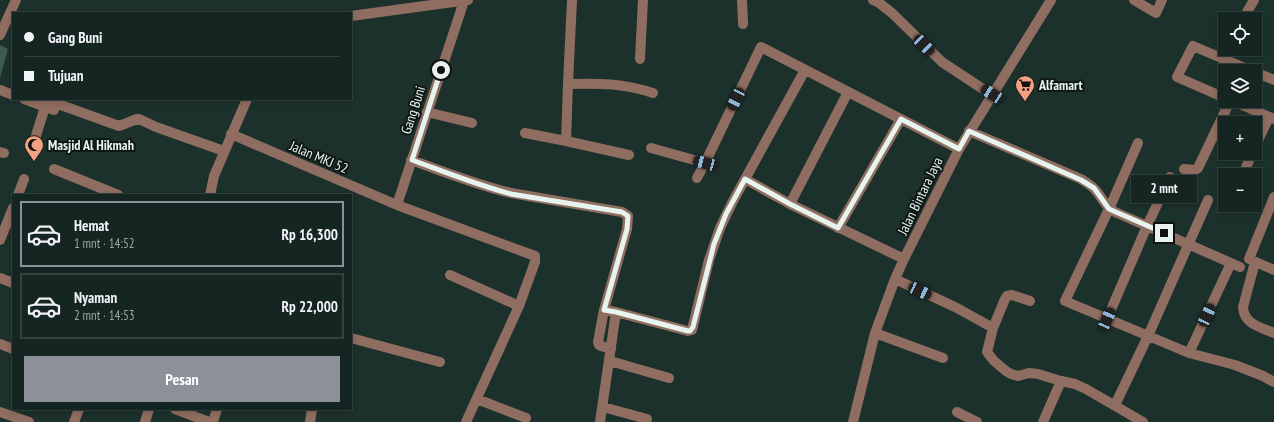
<!DOCTYPE html>
<html lang="id">
<head>
<meta charset="utf-8">
<style>
	body { margin:0; font-family:"PT Sans Narrow",sans-serif; background:#22312e; color:#f1f3f6; height:100vh; display:flex; flex-direction:column; font-size:15px; white-space:nowrap }
	* { box-sizing:border-box; margin:0 }
	p { font-size:13px; color:#9da5a5 }
	.icon { flex:none; width:22px; height:22px; fill:none; stroke:currentColor; stroke-width:2; stroke-linecap:round; stroke-linejoin:round }
	.map { position:relative; flex:1; overflow:hidden }
	.panel { position:absolute; left:12px; top:194px; width:340px; height:216px; display:flex; flex-direction:column; background:#152521; border-radius:0px; box-shadow:0 2px 6px #0003,0 0 0 1px #34423f }
	.panel>* { flex:none }
	.top-card { position:absolute; left:12px; top:12px; width:340px; height:88px; border-radius:0px; box-shadow:0 2px 6px #0003,0 0 0 1px #34423f; display:grid; align-content:center; height:88px; padding:0 12px; background:#152521 }
	.fabs { position:absolute; left:1218px; top:12px; display:grid; gap:8px }
	.fabs a { display:grid; place-items:center; width:44px; height:44px; border-radius:0px; background:#152521; box-shadow:0 2px 6px #0003,0 0 0 1px #34423f; font-size:20px }
	.end { position:absolute; width:18px; height:18px; margin:-9px; border:5px solid #e6f3ef; background:#111; box-shadow:0 0 0 2px #111 }
	.from { border-radius:50% }
	.bubble { position:absolute; height:28px; border-radius:0px; background:#152521; box-shadow:0 2px 6px #0003,0 0 0 1px #34423f; font-size:13px; font-weight:700; line-height:28px; text-align:center }
	.car { position:absolute; width:12px; height:24px; margin:-12px -6px; border-radius:5px; box-shadow:0 0 3px 1px #0007; background:linear-gradient(#222 24%,#8ab4d8 0 40%,#222 0 76%,#8ab4d8 0 86%,#222 0) }
	.top-card b { display:flex; align-items:center; gap:14px; height:38px; font-size:15px }
	.top-card b+b { border-top:1px solid #34423f }
	.top-card i { width:10px; height:10px; background:#f1f3f6 }
	ul { padding:7px 0 0; list-style:none }
	li { display:flex; align-items:center; gap:12px; height:66px; margin:0 8px 6px; padding:0 4px; border:2px solid #34423f; border-radius:0px }
	li div { flex:1 }
	li b { display:block; font-size:15px }
	li em { font-style:normal; font-weight:700 }
	li.selected { border-color:#8c9099 }
	li>.icon { width:36px; height:36px; stroke-width:1.5 }
	.button { display:flex; gap:8px; margin-top:auto; padding:8px 12px }
	.button a { flex:1; height:46px; border-radius:0px; background:#8c9099; color:#fff; font-size:16px; font-weight:700; line-height:46px; text-align:center }
	.map>svg:first-child { display:block }
	.green { fill:#3e5952 }
	.lines { fill:none; stroke-linecap:round; stroke-linejoin:round }
	.minor { stroke:#8f6d60; stroke-width:10 }
	.route { stroke:#e6f3ef; stroke-width:5 }
	.labels { text-anchor:middle; dominant-baseline:central; stroke-width:4; stroke-linejoin:round; paint-order:stroke }
	.poi-label { font-size:14px; font-weight:bold; fill:#e6f3ef; stroke:#0e1714; text-anchor:start }
	.street-label { font-size:14px; fill:#e6f3ef; stroke:#0e1714 }
</style>
</head>
<body>
<div class="map">
<svg width="1274" height="422" viewBox="0 0 1274 422">
	<rect width="100%" height="100%" fill="#1c312c"/>
	<path class="green" d="M0 45 8 49 0 78Z"/>
	<g class="lines">
		<path class="minor" d="M572 0 568 84 566 141 629 155
			M742 0 743 24
			M873 0 878 2 892 13 942 62 992 95
			M1134 0 1156 13 1162 0
			M1247 12 1254 0
			M351 16 468 0
			M0 35 16 0
			M640 59 643 0
			M1255 72 1274 80
			M568 84C598 83 623 83 653 93
			M0 90 13 95
			M1225 98 1177 77 1193 46 1252 71
			M24 99 54 110
			M47 100 119 126 137 119H139L156 127 224 151
			M1233 101 1274 119
			M427 112 472 123
			M969 131 1081 179C1087 183 1093 186 1097 192 1103 199 1105 207 1115 212L1240 267
			M525 133 566 141
			M231 134 397 205 535 256V262L519 306 466 422
			M1138 143 1109 209 1065 301 1189 353 1235 365 1263 376 1274 382
			M33 145 45 107
			M1255 147 1269 117
			M651 148 705 163 761 47 959 149
			M0 152 4 153
			M411 160C445 172 477 185 511 193L622 212 628 216 627 229 604 310 598 342 599 345 601 346 611 349
			M54 169 118 195
			M1184 169 1195 170 1198 168 1230 101
			M1243 175 1252 153
			M697 178 705 163
			M745 179 790 204 904 259
			M18 195 24 179
			M210 195 214 176 247 99
			M1274 197 1249 259 1274 270
			M790 204 848 92
			M397 205 464 1
			M838 228 901 119
			M0 240 13 208
			M1255 262 1243 307C1244 325 1261 327 1274 333
			M450 275 519 306
			M0 278 13 283
			M895 279 957 308 993 328 987 352 994 361 1006 371 1011 374 1018 376 1029 373 1038 374 1061 381 1075 384 1086 389 1143 422
			M604 310 616 312 688 331 692 330 709 260 720 228 733 201 805 70
			M1107 319 1147 226 1170 177
			M993 328 1005 299 1007 296 1012 295 1030 301
			M875 333 943 358
			M351 338 440 362
			M0 344 13 349
			M1189 353 1231 263
			M610 361 669 378
			M477 399 526 418
			M1115 405 1148 336 1208 200
			M603 407 647 419
			M175 409 209 422
			M0 412 29 422
			M957 412 977 422
			M74 422 79 409
			M145 422 149 409
			M213 422 217 409
			M310 422 312 409
			M600 422 616 312
			M853 422 875 333 895 279 904 259 959 149 1051 0
			M1043 422 1061 381"/>
	</g>
	<g class="lines">
		<path class="route" d="M441 70 412 160C445 172 477 185 511 194L622 212 628 216 627 229 604 310 616 312 688 331H690L693 327 714 244 726 214 745 179 790 204 838 228 901 119 959 149 969 131 1081 180 1094 188 1109 209 1164 233"/>
	</g>
	<defs>
		<g id="supermarket-pin" transform="scale(1)"><path d="M0 17L-7.5 6A9.5 9.5 0 1 1 7.5 6Z" fill="#f2a080" stroke="#0e1714"/><path d="M-6-5.5h2.5l.6 2H6L4.5 2H-2.5L-4.4-4H-6ZM-1.5 3.2a1.3 1.3 0 1 0 .1 0ZM3 3.2a1.3 1.3 0 1 0 .1 0Z" fill="#111"/></g>
		<g id="mosque-pin" transform="scale(1)"><path d="M0 17L-7.5 6A9.5 9.5 0 1 1 7.5 6Z" fill="#f2a080" stroke="#0e1714"/><path d="M3.5-4.9A6 6 0 1 0 3.5 4.9A5 5 0 1 1 3.5-4.9Z" fill="#111"/></g>
	</defs>
	<g fill-rule="evenodd">
		<use href="#supermarket-pin" x="1025" y="85"/>
		<use href="#mosque-pin" x="34" y="145"/>
	</g>
	<g class="labels">
		<g class="poi-label">
			<text x="1039" y="85">Alfamart</text>
			<text x="48" y="145">Masjid Al Hikmah</text>
		</g>
		<g class="street-label">
			<text transform="translate(413 110) rotate(-72)">Gang Buni</text>
			<text transform="translate(319 157) rotate(23)">Jalan MKJ 52</text>
			<text transform="translate(920 196) rotate(-64)">Jalan Bintara Jaya</text>
		</g>
	</g>
</svg>
<div class="fabs">
<a><svg class="icon" aria-label="locate" viewBox="0 0 24 24"><circle cx="12" cy="12" r="6"/><path d="M12 2v4M12 18v4M2 12h4M18 12h4"/></svg></a>
<a><svg class="icon" aria-label="layers" viewBox="0 0 24 24"><path d="M12 4l9 5-9 5-9-5zM3 14l9 5 9-5"/></svg></a>
<a>+</a>
<a>−</a>
</div>
<i class="end from" style="left:441px;top:70px"></i>
<i class="end" style="left:1164px;top:233px"></i>
<div class="bubble" style="left:1131px;top:175px;width:66px">2 mnt</div>
<i class="car" style="left:924px;top:45px;rotate:135deg"></i>
<i class="car" style="left:992px;top:94px;rotate:303deg"></i>
<i class="car" style="left:736px;top:99px;rotate:206deg"></i>
<i class="car" style="left:705px;top:163px;rotate:285deg"></i>
<i class="car" style="left:920px;top:291px;rotate:115deg"></i>
<i class="car" style="left:1207px;top:315px;rotate:25deg"></i>
<i class="car" style="left:1107px;top:319px;rotate:23deg"></i>
<div class="top-card">
<b><i class="from"></i>Gang Buni</b>
<b><i></i>Tujuan</b>
</div>
<section class="panel">
<ul>
<li class="selected"><svg class="icon" aria-label="car" viewBox="0 0 24 24"><path d="M5 17H2v-5l4-1 3-4h7l3 4 3 1v5h-3M9 17h6M6 11h13"/><circle cx="7" cy="17" r="2"/><circle cx="17" cy="17" r="2"/></svg><div><b>Hemat</b><p>1 mnt · 14:52</p></div><em>Rp 16,300</em></li>
<li><svg class="icon" aria-label="car" viewBox="0 0 24 24"><path d="M5 17H2v-5l4-1 3-4h7l3 4 3 1v5h-3M9 17h6M6 11h13"/><circle cx="7" cy="17" r="2"/><circle cx="17" cy="17" r="2"/></svg><div><b>Nyaman</b><p>2 mnt · 14:53</p></div><em>Rp 22,000</em></li>
</ul>
<div class="button"><a>Pesan</a></div>
</section>
</div>
</body>
</html>
